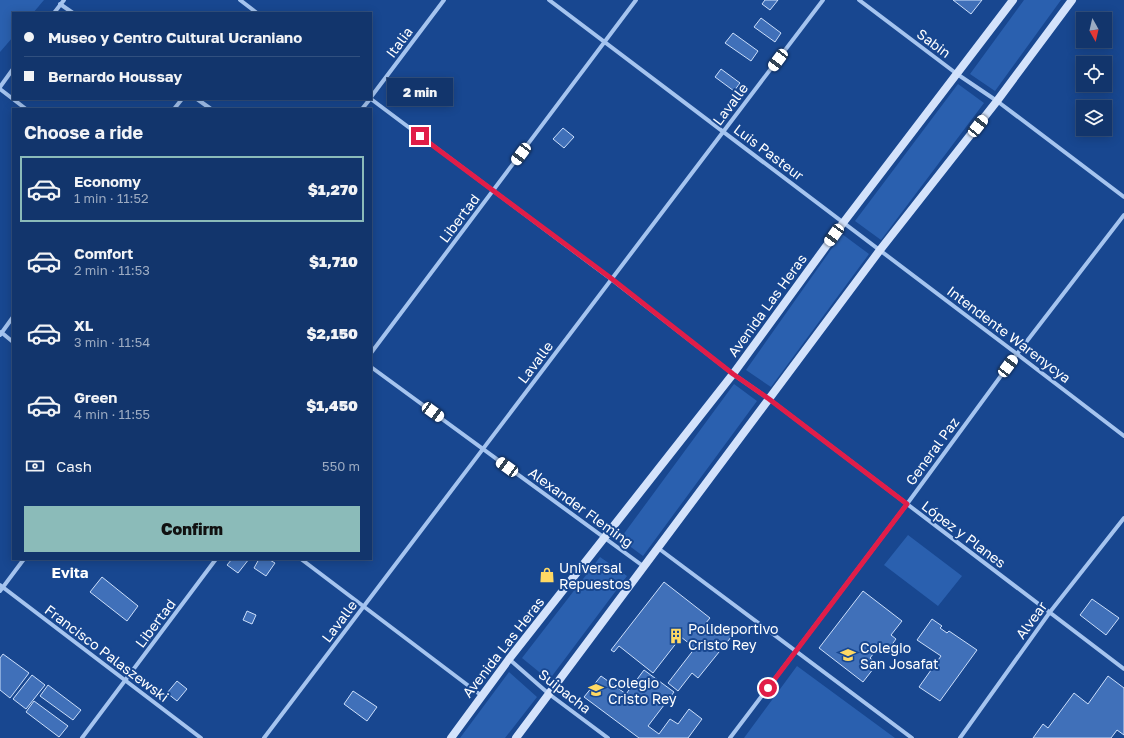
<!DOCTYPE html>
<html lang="en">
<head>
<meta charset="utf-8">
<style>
	body { margin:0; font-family:"Golos Text",sans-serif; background:#1f4074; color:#f1f3f6; height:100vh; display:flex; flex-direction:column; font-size:15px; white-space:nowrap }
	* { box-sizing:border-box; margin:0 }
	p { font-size:13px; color:#9cabc2 }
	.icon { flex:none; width:22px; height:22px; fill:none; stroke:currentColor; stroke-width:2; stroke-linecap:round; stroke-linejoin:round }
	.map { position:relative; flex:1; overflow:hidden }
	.side { position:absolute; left:12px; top:108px; width:360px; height:452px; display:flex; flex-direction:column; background:#12356c; border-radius:0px; box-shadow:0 2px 10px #0003,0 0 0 1px #31507f }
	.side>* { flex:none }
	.top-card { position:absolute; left:12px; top:12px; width:360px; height:88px; border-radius:0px; box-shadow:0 2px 10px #0003,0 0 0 1px #31507f; display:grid; align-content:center; height:88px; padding:0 12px; background:#12356c }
	.needle { width:26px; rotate:172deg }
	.controls { position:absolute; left:1076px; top:12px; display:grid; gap:8px }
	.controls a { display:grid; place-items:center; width:36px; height:36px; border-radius:0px; background:#12356c; box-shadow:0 2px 10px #0003,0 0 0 1px #31507f; font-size:20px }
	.end { position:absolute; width:18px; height:18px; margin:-9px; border:5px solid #e11d48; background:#fff; box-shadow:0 0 0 2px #fff }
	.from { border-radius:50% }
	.bubble { position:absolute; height:28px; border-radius:0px; background:#12356c; box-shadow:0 2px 10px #0003,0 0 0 1px #31507f; font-size:13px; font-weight:800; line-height:28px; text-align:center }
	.car { position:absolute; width:12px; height:24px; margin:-12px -6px; border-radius:5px; box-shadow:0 0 3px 1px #0007; background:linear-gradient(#fff 24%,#345 0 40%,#fff 0 76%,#345 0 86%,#fff 0) }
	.top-card b { display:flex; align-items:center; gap:14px; height:38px; font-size:15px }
	.top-card b+b { border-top:1px solid #31507f }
	.top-card i { width:10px; height:10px; background:#f1f3f6 }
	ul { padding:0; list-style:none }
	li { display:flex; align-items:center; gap:12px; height:66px; margin:0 8px 6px; padding:0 4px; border:2px solid transparent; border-radius:0px }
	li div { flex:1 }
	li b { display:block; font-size:15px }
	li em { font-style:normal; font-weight:800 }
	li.selected { border-color:#8bbbb9 }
	li>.icon { width:36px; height:36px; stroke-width:1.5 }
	h2 { padding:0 12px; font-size:18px; line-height:48px }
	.pay { display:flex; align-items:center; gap:10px; height:44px; padding:0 12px; font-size:15px }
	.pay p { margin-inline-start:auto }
	.button { display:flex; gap:8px; margin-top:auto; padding:8px 12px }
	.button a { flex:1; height:46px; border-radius:0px; background:#8bbbb9; color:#111; font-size:16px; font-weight:800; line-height:46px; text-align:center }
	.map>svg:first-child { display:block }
	.green { fill:#2a60af }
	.building { fill:#4070b9; stroke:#ccdffb }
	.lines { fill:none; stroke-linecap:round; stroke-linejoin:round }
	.street { stroke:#a5c4ef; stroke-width:4 }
	.secondary { stroke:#d3e2fb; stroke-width:8 }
	.route { stroke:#e11d48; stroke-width:5 }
	.labels { text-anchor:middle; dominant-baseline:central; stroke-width:4; stroke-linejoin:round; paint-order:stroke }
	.street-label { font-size:14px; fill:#fff; stroke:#184790 }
	.poi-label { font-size:14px; fill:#fff; stroke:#184790; text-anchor:start }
	.neighbourhood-label { font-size:15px; font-weight:bold; fill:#fff; stroke:#184790 }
</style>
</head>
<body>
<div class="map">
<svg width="1124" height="738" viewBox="0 0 1124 738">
	<rect width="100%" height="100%" fill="#184790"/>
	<path class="green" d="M0 0H44L33 13H13V37L0 52Z
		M1024 0H1061L995 91 970 74Z
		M958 84 984 103 881 240 855 221Z
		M842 234 869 254 771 387 746 370Z
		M734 384 757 401 643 556 620 539Z
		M908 535 962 576 938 606 884 565Z
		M600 557 627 576 549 680 522 658Z
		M797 666 895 738H744Z
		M509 672 537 697 505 738H460Z"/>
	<path class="building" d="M765 0H778L770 10 762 4Z
		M953 0H982L971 14Z
		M761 18 781 33 775 42 754 27Z
		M733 33 758 51 751 61 725 43Z
		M721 69 740 83 734 91 715 77Z
		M563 128 574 137 564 148 553 139Z
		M232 559H249L238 573 227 565Z
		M259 559H268L275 563 266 576 254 568Z
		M102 577 138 606 127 621 90 592Z
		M664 582 710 618 705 624 716 633 721 627 732 636 698 678 692 673 678 691 668 683 695 648 681 637 653 673 619 646 614 652 611 650Z
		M863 591 902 621 891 635 896 639 885 654 878 648 870 658 877 664 863 682 819 648Z
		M1092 599 1119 618 1106 635 1080 615Z
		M247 611 256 615 252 624 243 620Z
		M932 619 942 626 940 628 947 633 949 631 977 650 940 701 919 687 941 656 917 640Z
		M3 654 29 673 10 698 0 690V658Z
		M644 670 674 692 648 726 659 734 670 719 678 724 689 709 702 719 688 738H639L584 697 601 676 626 694Z
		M32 675 45 685 26 709 13 699Z
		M1108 676 1124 688V735L1117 730 1111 738H1033L1043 724 1048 728 1074 693 1088 704Z
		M177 681 187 689 177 701 167 693Z
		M48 685 81 710 73 720 40 696Z
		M353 691 377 707 367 721 344 704Z
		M34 701 68 726 59 737 26 712Z"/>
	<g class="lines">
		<path class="street" d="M240 0 257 13
			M549 0 1017 354 1124 436
			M859 0 957 74 997 101 1124 197
			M60 4 73 13
			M54 13 64 0
			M0 87 13 69
			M0 89 26 109
			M371 97 444 0
			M197 99 211 109
			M371 99 611 279 733 374 769 399 1124 669
			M174 109 182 99
			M362 109 370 99
			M1 332 13 342
			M0 335 13 317
			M371 353 636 0
			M371 367 643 566
			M658 548 912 738
			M301 559 482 696
			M0 585 201 738
			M0 591 24 559
			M509 659 549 694 608 738
			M82 738 216 559
			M264 738 823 0
			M730 738 907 504 1017 354 1124 215
			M960 738 1050 612 1124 518"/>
		<path class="secondary" d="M451 738 509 659 733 374 843 223 1013 0
			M516 738 880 250 997 101 1072 0"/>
	</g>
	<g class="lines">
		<path class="route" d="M420 136 612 279 733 374 769 399 907 504 768 688"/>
	</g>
	<defs>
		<g id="shop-bare" transform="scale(1.2)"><path d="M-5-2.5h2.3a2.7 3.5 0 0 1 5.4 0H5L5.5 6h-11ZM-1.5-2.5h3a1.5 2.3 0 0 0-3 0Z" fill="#ffd964" stroke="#184790" stroke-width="2.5" paint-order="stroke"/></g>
		<g id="building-bare" transform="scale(1.2)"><path d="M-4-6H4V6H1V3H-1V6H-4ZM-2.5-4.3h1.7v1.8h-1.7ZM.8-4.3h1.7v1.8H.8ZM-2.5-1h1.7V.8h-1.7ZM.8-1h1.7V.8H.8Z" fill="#ffd964" stroke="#184790" stroke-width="2.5" paint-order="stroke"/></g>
		<g id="school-bare" transform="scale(1.2)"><path d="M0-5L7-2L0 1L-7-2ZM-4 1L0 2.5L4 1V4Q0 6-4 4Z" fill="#ffd964" stroke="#184790" stroke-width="2.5" paint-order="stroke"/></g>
	</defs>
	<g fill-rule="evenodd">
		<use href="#shop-bare" x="547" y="575"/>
		<use href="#building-bare" x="676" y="636"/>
		<use href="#school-bare" x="848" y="655"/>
		<use href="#school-bare" x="596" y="690"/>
	</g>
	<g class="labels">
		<g class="street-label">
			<text transform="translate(399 42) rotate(-53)">Italia</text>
			<text transform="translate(934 43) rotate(37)">Sabin</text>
			<text transform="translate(730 104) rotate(-53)">Lavalle</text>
			<text transform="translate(769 152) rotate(37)">Luis Pasteur</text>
			<text transform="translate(459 218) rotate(-53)">Libertad</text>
			<text transform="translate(767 305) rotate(-54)">Avenida Las Heras</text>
			<text transform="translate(1009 334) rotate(37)">Intendente Warenycya</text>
			<text transform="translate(535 362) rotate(-53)">Lavalle</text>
			<text transform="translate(932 451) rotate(-54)">General Paz</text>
			<text transform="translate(581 507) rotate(36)">Alexander Fleming</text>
			<text transform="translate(964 534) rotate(37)">López y Planes</text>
			<text transform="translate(1031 620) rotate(-54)">Alvear</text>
			<text transform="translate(339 621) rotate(-53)">Lavalle</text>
			<text transform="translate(155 623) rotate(-53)">Libertad</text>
			<text transform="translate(503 647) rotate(-52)">Avenida Las Heras</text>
			<text transform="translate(107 653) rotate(37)">Francisco Palaszewski</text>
			<text transform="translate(565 691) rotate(38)">Suipacha</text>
		</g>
		<g class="poi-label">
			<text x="559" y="567">Universal<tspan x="559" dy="16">Repuestos</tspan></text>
			<text x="688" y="628">Polideportivo<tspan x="688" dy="16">Cristo Rey</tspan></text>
			<text x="860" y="647">Colegio<tspan x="860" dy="16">San Josafat</tspan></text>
			<text x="608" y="682">Colegio<tspan x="608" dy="16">Cristo Rey</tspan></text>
		</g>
		<g class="neighbourhood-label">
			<text x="70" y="572">Evita</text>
		</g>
	</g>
</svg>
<div class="controls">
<a><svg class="needle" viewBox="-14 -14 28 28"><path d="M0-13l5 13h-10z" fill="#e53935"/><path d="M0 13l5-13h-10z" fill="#9cabc2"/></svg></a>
<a><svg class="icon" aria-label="locate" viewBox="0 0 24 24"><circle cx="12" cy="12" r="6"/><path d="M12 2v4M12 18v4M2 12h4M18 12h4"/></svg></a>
<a><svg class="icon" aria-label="layers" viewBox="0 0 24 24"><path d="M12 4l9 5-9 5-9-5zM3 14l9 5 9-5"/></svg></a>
</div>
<i class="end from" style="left:768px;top:688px"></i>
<i class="end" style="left:420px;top:136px"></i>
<div class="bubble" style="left:387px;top:78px;width:66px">2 min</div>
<i class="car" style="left:778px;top:60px;rotate:217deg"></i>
<i class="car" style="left:978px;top:126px;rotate:38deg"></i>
<i class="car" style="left:521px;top:154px;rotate:217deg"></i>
<i class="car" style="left:834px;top:235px;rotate:216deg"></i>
<i class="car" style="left:1008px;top:366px;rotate:37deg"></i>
<i class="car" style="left:433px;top:412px;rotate:126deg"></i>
<i class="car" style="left:507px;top:467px;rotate:306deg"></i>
<div class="top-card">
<b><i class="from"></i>Museo y Centro Cultural Ucraniano</b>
<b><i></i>Bernardo Houssay</b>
</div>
<section class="side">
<h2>Choose a ride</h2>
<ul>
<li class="selected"><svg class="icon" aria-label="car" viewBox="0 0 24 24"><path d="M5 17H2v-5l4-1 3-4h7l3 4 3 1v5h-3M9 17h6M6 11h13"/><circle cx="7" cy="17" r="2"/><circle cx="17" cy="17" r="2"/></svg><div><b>Economy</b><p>1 min · 11:52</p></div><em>$1,270</em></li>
<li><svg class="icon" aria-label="car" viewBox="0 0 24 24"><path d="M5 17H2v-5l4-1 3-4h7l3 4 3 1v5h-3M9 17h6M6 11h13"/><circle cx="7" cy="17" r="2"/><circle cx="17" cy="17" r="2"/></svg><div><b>Comfort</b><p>2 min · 11:53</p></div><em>$1,710</em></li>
<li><svg class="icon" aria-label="car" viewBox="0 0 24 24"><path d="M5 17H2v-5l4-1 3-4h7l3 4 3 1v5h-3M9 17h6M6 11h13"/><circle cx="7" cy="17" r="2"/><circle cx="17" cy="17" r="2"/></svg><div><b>XL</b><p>3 min · 11:54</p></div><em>$2,150</em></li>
<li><svg class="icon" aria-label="car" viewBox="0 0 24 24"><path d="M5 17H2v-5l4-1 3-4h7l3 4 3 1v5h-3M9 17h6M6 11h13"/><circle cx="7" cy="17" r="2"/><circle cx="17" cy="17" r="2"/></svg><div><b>Green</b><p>4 min · 11:55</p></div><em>$1,450</em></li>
</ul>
<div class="pay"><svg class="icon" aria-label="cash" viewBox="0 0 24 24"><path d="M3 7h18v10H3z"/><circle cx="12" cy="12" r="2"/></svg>Cash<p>550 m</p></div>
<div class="button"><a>Confirm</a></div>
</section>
</div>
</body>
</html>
